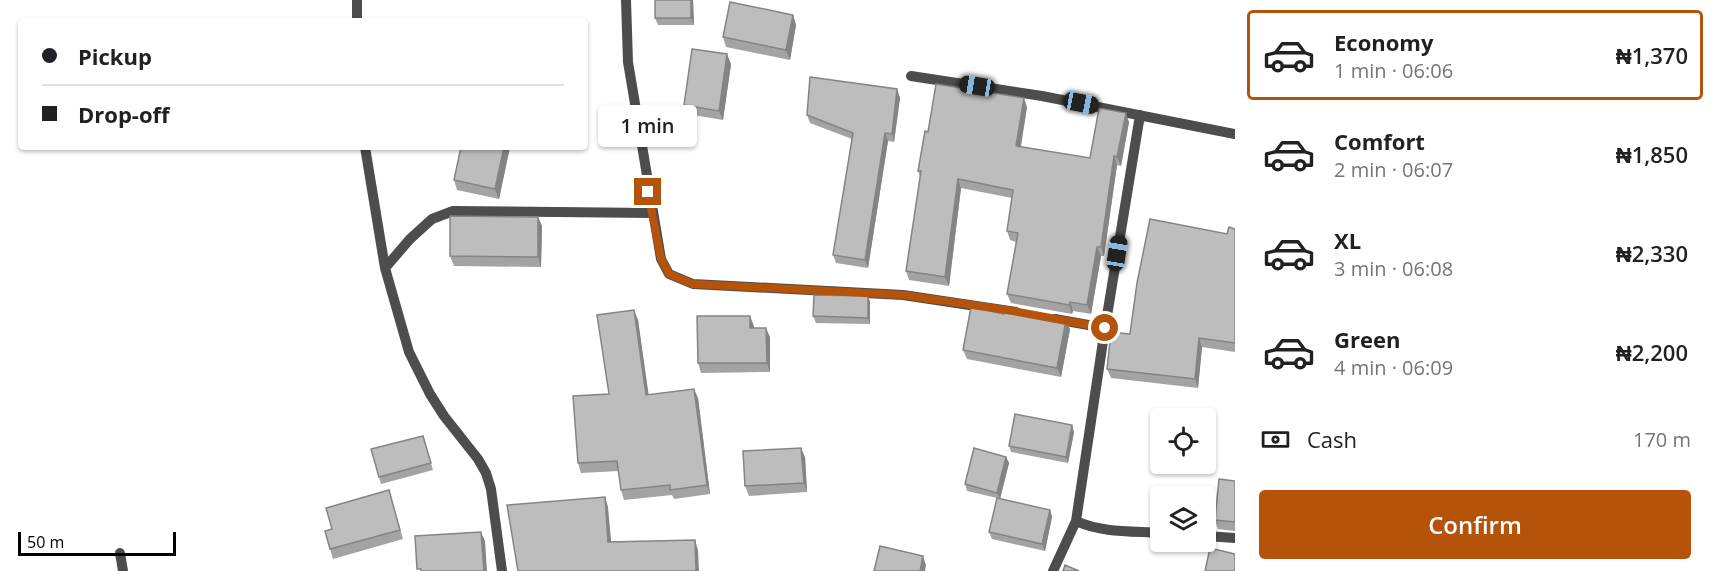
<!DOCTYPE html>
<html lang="en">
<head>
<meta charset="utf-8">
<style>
	body { margin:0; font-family:"Open Sans",sans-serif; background:#f6f6f6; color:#202124; height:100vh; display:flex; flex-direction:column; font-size:22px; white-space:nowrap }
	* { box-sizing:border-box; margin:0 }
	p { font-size:20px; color:#757577 }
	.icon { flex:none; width:33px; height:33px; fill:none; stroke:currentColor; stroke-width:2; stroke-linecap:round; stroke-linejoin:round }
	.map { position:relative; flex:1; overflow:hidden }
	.drawer { display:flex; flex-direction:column; background:#fff; width:480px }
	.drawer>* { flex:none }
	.banner { position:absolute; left:18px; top:18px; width:570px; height:132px; border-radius:6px; box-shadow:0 2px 4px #0004; display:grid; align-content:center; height:132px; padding:0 24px; background:#fff }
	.fabs { position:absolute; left:1150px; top:408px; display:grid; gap:12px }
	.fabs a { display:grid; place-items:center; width:66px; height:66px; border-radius:6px; background:#fff; box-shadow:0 2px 4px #0004; font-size:30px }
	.scale { position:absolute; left:18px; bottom:15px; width:158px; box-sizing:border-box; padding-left:6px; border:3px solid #000; border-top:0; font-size:16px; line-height:21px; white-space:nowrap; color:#000; -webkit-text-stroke:4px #fff; paint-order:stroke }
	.end { position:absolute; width:27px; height:27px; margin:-14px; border:8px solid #b45309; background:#fff; box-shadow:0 0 0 3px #fff }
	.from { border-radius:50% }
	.bubble { position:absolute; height:42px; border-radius:6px; background:#fff; box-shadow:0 2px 4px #0004; font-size:20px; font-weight:600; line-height:42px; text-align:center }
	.car { position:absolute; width:18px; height:36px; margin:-18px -9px; border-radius:8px; box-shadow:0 0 4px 2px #0007; background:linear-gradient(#222 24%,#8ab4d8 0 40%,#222 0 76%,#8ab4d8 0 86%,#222 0) }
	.banner b { display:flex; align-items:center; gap:21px; height:57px; font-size:22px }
	.banner b+b { border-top:2px solid #e0e0e0 }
	.banner i { width:15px; height:15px; background:#202124 }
	ul { padding:10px 0 0; list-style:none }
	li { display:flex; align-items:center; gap:18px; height:90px; margin:0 12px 9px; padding:0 12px; border:3px solid transparent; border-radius:6px }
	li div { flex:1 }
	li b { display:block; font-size:22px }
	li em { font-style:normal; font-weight:600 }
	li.selected { border-color:#b45309 }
	li>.icon { width:54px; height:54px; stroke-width:1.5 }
	.pay { display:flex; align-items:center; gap:15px; height:66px; padding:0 24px; font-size:22px }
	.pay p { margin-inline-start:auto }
	.primary-button { display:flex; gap:12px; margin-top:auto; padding:12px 24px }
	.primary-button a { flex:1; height:69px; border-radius:6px; background:#b45309; color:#fff; font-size:24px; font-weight:600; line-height:69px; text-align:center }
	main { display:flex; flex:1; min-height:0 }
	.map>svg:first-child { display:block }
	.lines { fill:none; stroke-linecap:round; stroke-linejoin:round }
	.minor { stroke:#4d4d4d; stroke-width:10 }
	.wall { fill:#a3a3a3 }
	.shaded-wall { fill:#848484 }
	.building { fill:#bdbdbd; stroke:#848484; stroke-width:1.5 }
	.route { stroke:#b45309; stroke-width:8 }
</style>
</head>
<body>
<main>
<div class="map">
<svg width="1235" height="571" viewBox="0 0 1235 571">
	<rect width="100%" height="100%" fill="#fff"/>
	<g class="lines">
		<path class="minor" d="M626 0 628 62 661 259 669 274 693 284 903 295 1016 312
			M357 21V0
			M911 76 1042 96 1235 134
			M365 147 385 268 409 352 430 394 444 416 478 459 486 473 491 489 502 571
			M385 268 410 239 432 219 453 211 652 213
			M1055 319 1105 328
			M1076 521C1102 533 1133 531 1161 533
			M1206 536 1235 538
			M120 553 123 571
			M1053 571 1076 521 1105 328 1140 115"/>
	</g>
	<path class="wall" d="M655 0H693L694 25H658L655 18Z
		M793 15 796 25 790 60 726 47 723 37Z
		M731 64 723 120 687 114 684 105Z
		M897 89 900 98 894 142 888 141 868 268 836 263 833 255 852 139 810 123 807 115Z
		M1027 107 1021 147 1090 158 1129 122 1121 166 1117 165 1104 256H1101L1091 314 1073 311 1072 314 1011 303 1007 294 1016 242 1010 240 1007 231 1012 198 961 188 949 286 909 280 906 271 920 176 918 171 928 132Z
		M510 147 499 199 457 190 454 180Z
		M538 217 542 226 541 267 454 266 450 256Z
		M1235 229V352L1202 347 1198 388 1111 378 1107 369 1130 334 1227 234Z
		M868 296 870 302V324L816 323 813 316Z
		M1004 314 1070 329 1061 377 967 359 963 350Z
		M638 320 648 394 698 398 710 494 674 499 672 495 624 500 621 490 619 471 581 473 578 463 609 394Z
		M754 326V328L770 337V372L701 373 698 363Z
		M1074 432 1068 463 1011 452 1009 446Z
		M423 436 433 470 381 484 379 477Z
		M805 457 807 492 749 496 745 486Z
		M1006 457 1009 463 1000 499 1050 510 1052 517 1045 551 992 539 989 532 997 498 967 491 965 484Z
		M1235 481V531L1218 529 1215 520Z
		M389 490 403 539 333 559 330 549 332 529Z"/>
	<path class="shaded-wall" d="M691 0H693L694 25 691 18Z
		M793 15 796 25 790 60 786 50Z
		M727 54 731 64 723 120 719 111Z
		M897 89 900 98 894 142 892 134Z
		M1024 98 1027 107 1019 155 1016 146Z
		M1126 113 1129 122 1121 166 1117 157Z
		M885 133 888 141 868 268 865 260Z
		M504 147H510L499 199 495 189Z
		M1114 156 1117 165 1104 256 1101 247Z
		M958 179 961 188 949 286 945 277Z
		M538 217 542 226 541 267 538 257Z
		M1097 247 1101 256 1091 314 1087 305Z
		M868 296 870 302V324L868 318Z
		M1070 302 1073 311 1072 314 1069 305Z
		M634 310 638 320 650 404 646 395Z
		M750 316 754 326V337L750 328Z
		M1066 320 1070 329 1061 377 1057 368Z
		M766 328 770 337V372L767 363Z
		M1199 338 1202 347 1198 388 1195 379Z
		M694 389 698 398 710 494 707 485Z
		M1072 425 1074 432 1068 463 1066 457Z
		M801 448 805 457 807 492 804 483Z
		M1006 457 1009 463 1000 499 997 493Z
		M605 497 608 507 612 551 608 542Z
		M1050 510 1052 517 1045 551 1042 544Z
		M481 532 485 541 487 571H484Z
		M695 540 698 550 699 571H696Z
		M923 556 926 565 925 571H920Z"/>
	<path class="building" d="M655 0H691V18H655Z
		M730 2 793 15 786 50 723 37Z
		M692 49 727 54 719 111 684 105Z
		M810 77 897 89 892 134 885 133 865 260 833 255 853 133 807 115Z
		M936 84 1024 98 1016 146 1090 158 1099 108 1126 113 1117 157 1114 156 1101 247H1097L1087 305 1070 302 1069 305 1007 294 1018 233 1007 231 1013 190 958 179 945 277 906 271 921 171H918L925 131 928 132Z
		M461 147H504L495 189 454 180Z
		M450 216 538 217V257L450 256Z
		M1150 219 1227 234 1229 227 1235 229V343L1199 338 1195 379 1107 369 1111 332 1130 334 1137 283Z
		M814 295 868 296V318L813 316Z
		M971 307 1004 314 1005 308 1066 320 1057 368 963 350Z
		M634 310 646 395 694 389 707 485 670 490V485L621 490 617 461 578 463 573 396 609 394 597 315Z
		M697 316H750V328H766L767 363H698Z
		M1015 414 1072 425 1066 457 1009 446Z
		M423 436 431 463 379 477 371 449Z
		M801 448 804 483 745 486 743 451Z
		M974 448 1006 457 997 493 965 484Z
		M1219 479 1235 481V522L1215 520Z
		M389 490 400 530 330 549 325 531 332 529 326 508Z
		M605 497 608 542 695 540 696 571H518L507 505Z
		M997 498 1050 510 1042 544 989 532Z
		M481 532 484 571H421V569H417L415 536Z
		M880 546 923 556 920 571H874Z
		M1210 548 1235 554V571H1205Z
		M1065 565 1079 571H1063Z"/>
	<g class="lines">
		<path class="route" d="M648 192 661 259 669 274 693 284 903 295 1007 310 1105 328"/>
	</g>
</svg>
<div class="fabs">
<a><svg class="icon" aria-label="locate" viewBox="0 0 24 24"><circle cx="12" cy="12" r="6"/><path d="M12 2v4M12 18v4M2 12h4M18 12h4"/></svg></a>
<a><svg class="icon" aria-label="layers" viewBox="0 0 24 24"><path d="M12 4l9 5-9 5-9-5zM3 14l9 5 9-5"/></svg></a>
</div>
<div class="scale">50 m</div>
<i class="end from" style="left:1105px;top:328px"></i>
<i class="end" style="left:648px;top:192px"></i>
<div class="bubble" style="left:598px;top:105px;width:99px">1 min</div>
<i class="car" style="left:977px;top:86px;rotate:279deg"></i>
<i class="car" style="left:1081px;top:103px;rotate:101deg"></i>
<i class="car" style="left:1117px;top:253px;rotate:9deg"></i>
<div class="banner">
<b><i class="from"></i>Pickup</b>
<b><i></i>Drop-off</b>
</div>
</div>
<section class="drawer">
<ul>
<li class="selected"><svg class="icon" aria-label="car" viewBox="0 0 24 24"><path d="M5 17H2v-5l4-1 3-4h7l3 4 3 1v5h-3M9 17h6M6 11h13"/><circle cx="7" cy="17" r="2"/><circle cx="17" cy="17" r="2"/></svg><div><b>Economy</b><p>1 min · 06:06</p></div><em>₦1,370</em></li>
<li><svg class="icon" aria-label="car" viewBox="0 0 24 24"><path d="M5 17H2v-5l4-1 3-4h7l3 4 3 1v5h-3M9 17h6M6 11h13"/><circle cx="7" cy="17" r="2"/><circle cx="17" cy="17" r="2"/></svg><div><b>Comfort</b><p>2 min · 06:07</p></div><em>₦1,850</em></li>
<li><svg class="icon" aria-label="car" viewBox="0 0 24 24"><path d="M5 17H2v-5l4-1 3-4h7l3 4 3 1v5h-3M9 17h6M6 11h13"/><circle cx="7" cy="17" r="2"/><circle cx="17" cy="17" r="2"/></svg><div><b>XL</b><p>3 min · 06:08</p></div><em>₦2,330</em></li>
<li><svg class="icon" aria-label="car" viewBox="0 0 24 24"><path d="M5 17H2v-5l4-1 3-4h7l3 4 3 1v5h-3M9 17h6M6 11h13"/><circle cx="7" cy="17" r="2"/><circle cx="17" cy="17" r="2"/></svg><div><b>Green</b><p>4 min · 06:09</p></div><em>₦2,200</em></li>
</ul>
<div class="pay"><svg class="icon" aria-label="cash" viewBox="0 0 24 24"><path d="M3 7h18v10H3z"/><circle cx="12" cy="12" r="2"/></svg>Cash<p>170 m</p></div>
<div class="primary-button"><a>Confirm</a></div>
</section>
</main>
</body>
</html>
